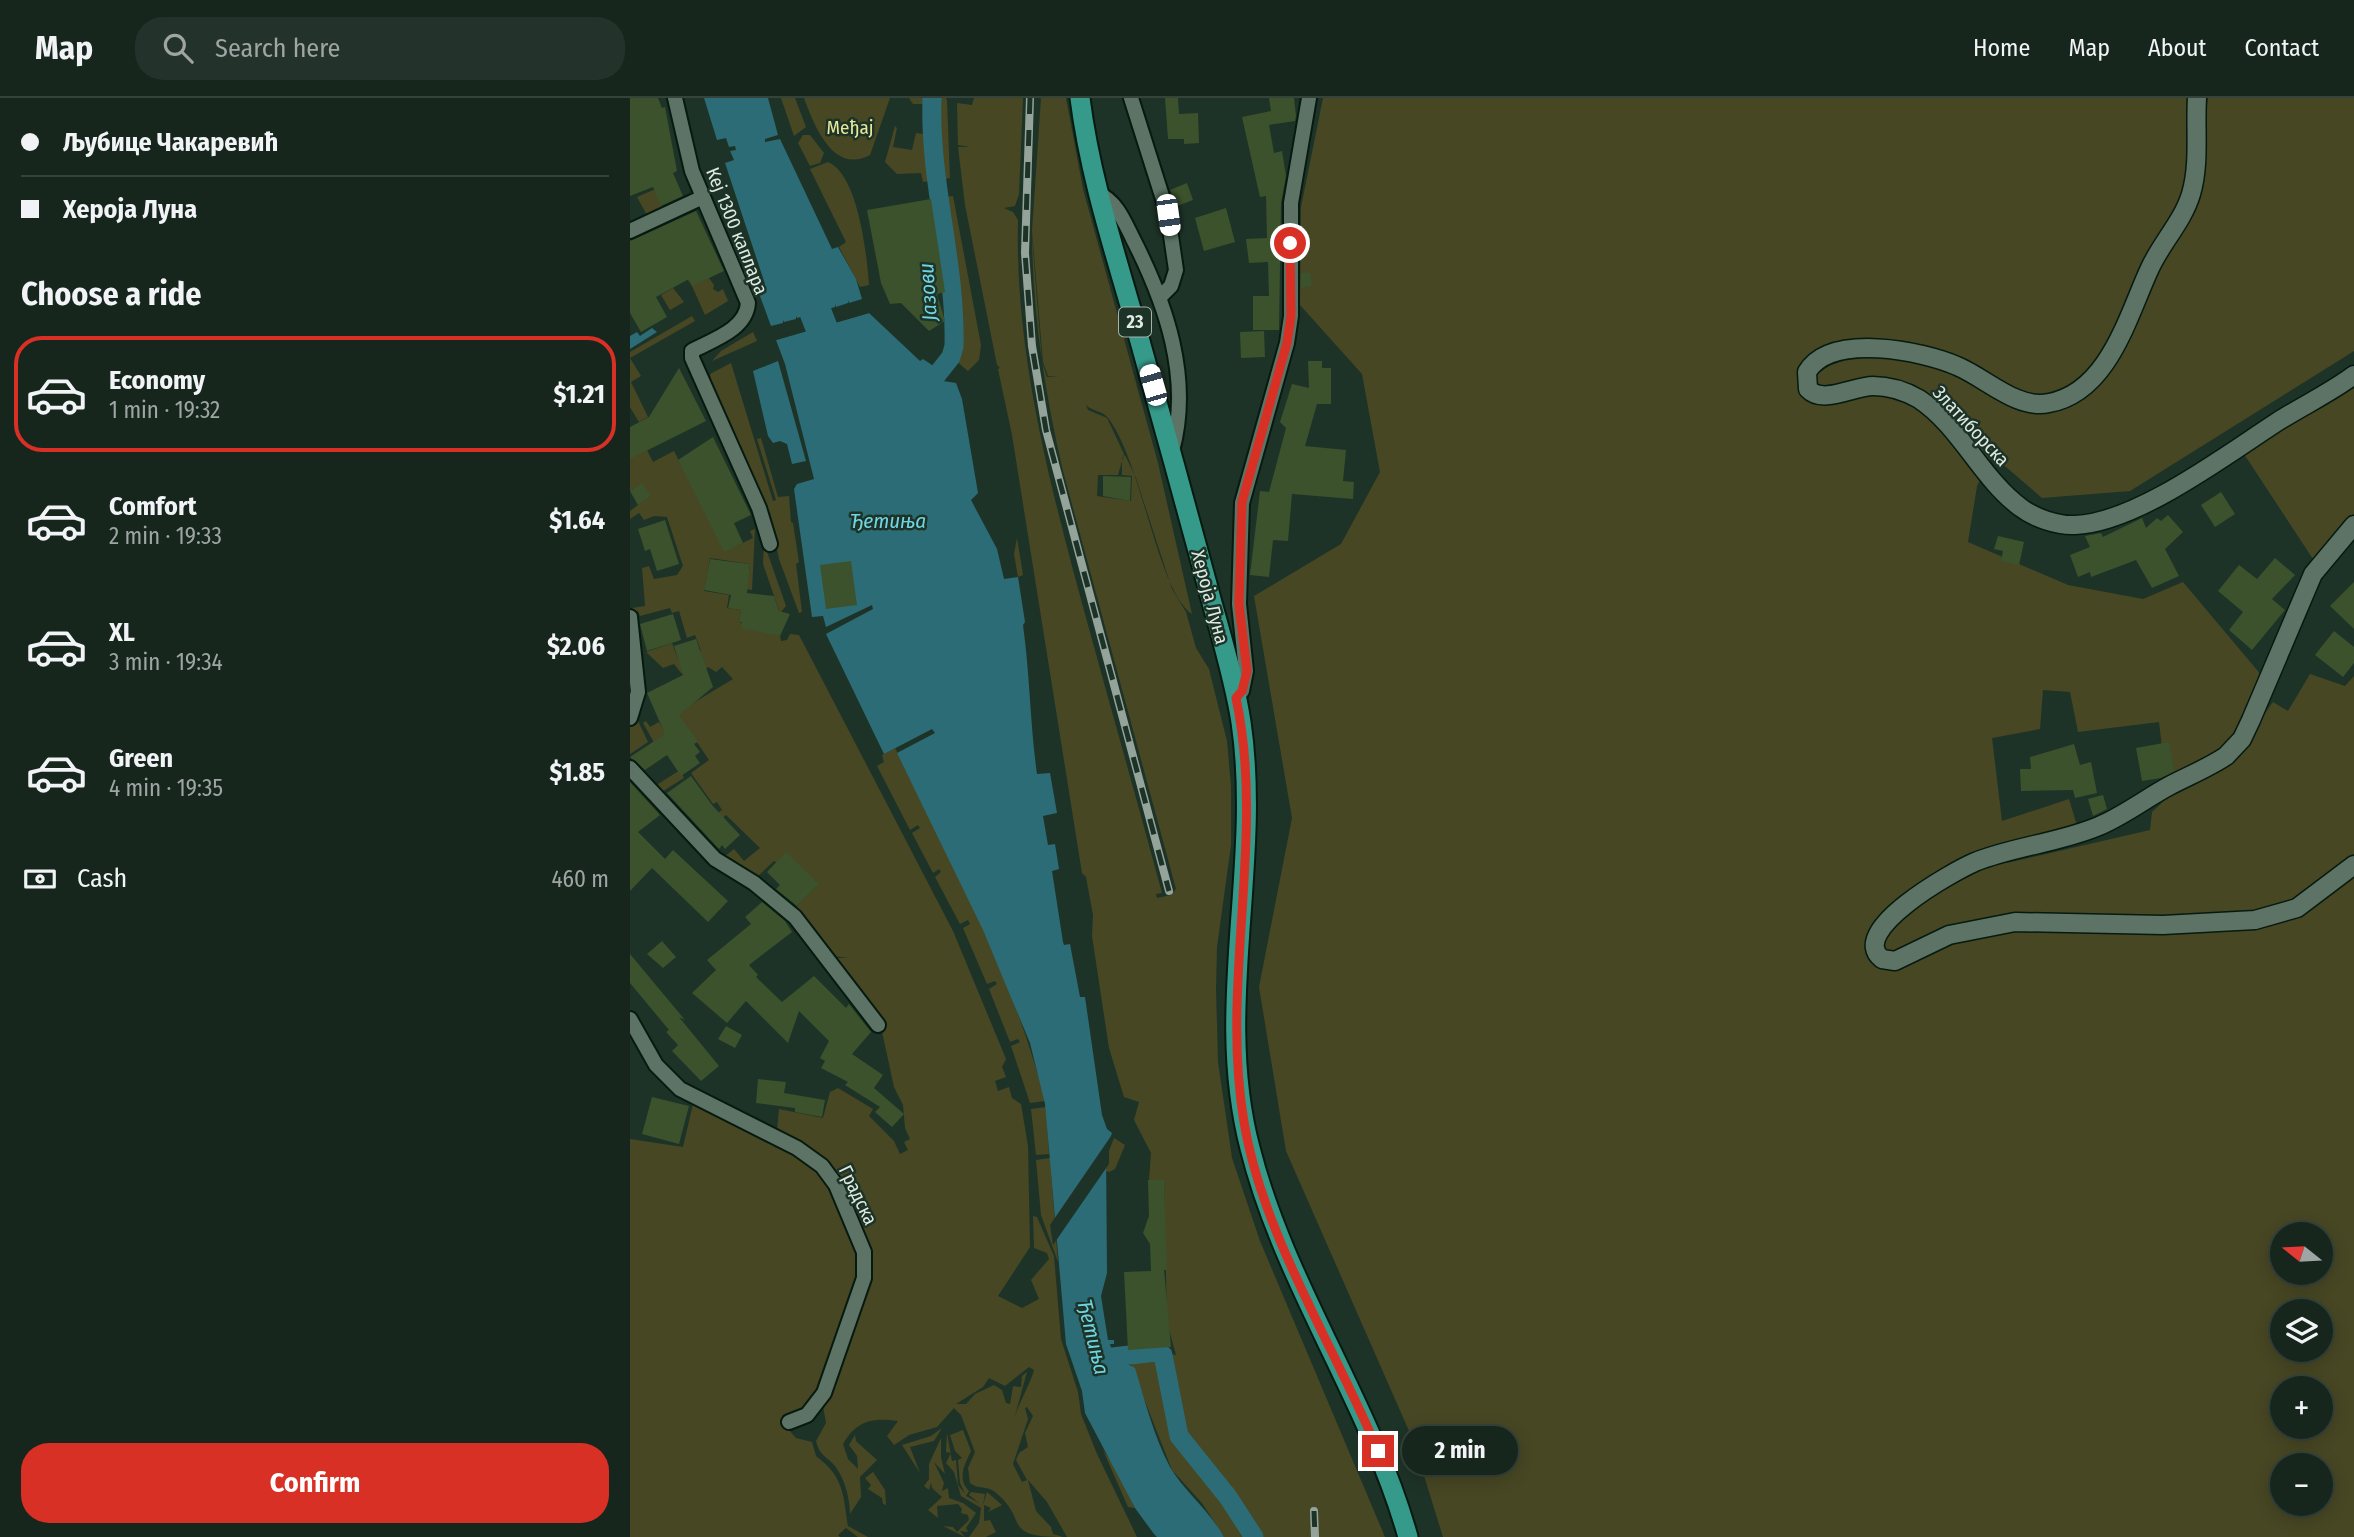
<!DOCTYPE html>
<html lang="en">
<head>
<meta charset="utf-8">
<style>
	body { margin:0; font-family:"Fira Sans Condensed",sans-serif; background:#23322a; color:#f1f3f6; height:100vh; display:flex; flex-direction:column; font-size:26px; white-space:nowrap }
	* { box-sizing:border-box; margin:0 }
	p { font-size:23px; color:#9ea5a4 }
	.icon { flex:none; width:38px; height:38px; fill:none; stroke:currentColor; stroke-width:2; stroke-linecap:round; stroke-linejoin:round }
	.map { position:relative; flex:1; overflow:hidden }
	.details { display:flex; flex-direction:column; background:#16261d; width:630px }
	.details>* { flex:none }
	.banner { display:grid; align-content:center; height:154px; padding:0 21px; background:#16261d }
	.needle { width:46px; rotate:288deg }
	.tools { position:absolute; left:1640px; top:1124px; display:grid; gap:14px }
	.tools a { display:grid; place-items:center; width:63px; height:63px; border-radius:50%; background:#16261d; box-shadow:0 4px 18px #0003,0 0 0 2px #35433b; font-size:35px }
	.end { position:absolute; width:32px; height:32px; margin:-16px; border:9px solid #d93025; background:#fff; box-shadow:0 0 0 4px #fff }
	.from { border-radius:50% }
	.bubble { position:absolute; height:49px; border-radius:24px; background:#16261d; box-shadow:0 4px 18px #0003,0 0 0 2px #35433b; font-size:23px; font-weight:700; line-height:49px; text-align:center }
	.car { position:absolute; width:21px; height:42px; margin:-21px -10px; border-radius:9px; box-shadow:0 0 5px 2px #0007; background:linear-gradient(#fff 24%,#345 0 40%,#fff 0 76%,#345 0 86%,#fff 0) }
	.banner b { display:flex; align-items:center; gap:24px; height:66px; font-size:26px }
	.banner b+b { border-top:2px solid #35433b }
	.banner i { width:18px; height:18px; background:#f1f3f6 }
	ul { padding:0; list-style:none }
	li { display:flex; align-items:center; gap:21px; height:116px; margin:0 14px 10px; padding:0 7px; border:4px solid transparent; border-radius:28px }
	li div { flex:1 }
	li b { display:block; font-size:26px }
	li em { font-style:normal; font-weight:700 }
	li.current { border-color:#d93025 }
	li>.icon { width:63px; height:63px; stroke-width:1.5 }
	h2 { padding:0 21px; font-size:32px; line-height:84px }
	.pay { display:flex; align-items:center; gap:18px; height:77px; padding:0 21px; font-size:26px }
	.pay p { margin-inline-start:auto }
	.primary-button { display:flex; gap:14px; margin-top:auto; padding:14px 21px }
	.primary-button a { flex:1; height:80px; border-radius:28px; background:#d93025; color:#fff; font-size:28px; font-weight:700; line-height:80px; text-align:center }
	header { display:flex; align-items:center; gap:42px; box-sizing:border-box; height:98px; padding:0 35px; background:#16261d; border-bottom:2px solid #35433b }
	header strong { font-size:33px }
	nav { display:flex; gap:38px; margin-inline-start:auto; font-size:24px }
	.search { width:490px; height:63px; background:#23322a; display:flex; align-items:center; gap:18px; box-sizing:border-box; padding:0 24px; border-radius:28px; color:#9ea5a4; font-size:26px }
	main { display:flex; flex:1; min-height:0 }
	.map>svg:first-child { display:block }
	.green { fill:#474724; fill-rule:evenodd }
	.water { fill:#2c6c76 }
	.pier { fill:#1e3327 }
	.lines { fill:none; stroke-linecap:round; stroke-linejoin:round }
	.canal { stroke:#2c6c76; stroke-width:19 }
	.river { stroke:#2c6c76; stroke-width:32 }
	.building { fill:#3b522c }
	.minor-casing { stroke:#061a10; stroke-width:18 }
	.tertiary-casing { stroke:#061a10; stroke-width:21 }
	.primary-casing { stroke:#061a10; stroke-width:23 }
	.minor { stroke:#5c7365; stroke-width:14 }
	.tertiary { stroke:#5c7365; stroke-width:18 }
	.primary { stroke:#369a8b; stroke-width:19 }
	.rail-casing { stroke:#94a49a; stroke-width:8 }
	.rail { stroke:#1e3327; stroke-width:5; stroke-dasharray:16; stroke-linecap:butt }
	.route { stroke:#d93025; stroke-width:9 }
	.labels { text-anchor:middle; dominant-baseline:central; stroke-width:5; stroke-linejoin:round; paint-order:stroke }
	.shield { fill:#1e3327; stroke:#a4b4ab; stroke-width:2 }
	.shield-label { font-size:18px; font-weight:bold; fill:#deebe3 }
	.park-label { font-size:19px; fill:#e6e89b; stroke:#1e3327 }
	.street-label { font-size:19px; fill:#deebe3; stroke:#1e3327 }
	.water-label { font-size:21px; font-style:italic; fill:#6fd5e4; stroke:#1e3327 }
</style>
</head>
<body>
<header>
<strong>Map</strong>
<div class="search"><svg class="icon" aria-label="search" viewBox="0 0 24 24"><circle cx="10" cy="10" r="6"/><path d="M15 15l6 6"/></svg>Search here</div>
<nav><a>Home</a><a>Map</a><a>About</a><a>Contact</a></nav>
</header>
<main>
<section class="details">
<div class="banner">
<b><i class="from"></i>Љубице Чакаревић</b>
<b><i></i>Хероја Луна</b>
</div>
<h2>Choose a ride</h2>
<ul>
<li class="current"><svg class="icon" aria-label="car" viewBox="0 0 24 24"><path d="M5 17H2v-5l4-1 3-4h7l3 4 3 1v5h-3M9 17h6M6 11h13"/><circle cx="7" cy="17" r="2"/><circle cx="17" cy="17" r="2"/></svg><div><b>Economy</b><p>1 min · 19:32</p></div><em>$1.21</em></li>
<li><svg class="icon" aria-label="car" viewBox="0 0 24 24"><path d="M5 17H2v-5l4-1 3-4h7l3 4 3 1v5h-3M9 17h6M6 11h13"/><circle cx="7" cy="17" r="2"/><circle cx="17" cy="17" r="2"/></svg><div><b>Comfort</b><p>2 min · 19:33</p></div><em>$1.64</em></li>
<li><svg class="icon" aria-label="car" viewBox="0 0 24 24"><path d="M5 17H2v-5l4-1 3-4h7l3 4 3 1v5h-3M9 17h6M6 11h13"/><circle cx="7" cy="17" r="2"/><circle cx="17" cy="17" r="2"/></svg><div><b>XL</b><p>3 min · 19:34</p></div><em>$2.06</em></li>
<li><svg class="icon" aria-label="car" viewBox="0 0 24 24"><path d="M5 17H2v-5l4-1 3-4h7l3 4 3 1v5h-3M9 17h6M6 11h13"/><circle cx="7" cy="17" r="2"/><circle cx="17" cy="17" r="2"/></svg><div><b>Green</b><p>4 min · 19:35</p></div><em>$1.85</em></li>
</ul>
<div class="pay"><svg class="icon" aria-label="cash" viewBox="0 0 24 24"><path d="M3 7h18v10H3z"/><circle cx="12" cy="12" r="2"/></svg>Cash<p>460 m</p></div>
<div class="primary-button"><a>Confirm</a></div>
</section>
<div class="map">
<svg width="1724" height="1439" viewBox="0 0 1724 1439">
	<rect width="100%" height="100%" fill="#1e3327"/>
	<path class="green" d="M151 0H165L176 29 164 38Z
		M174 0H260L240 57C203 77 184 27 174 0Z
		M279 0H297L296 52 301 83 293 84 291 75 267 76 255 64 265 28 267 30 263 49 282 52 286 35 293 36 294 6H283Z
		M306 0H316L317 3 320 80 310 82 305 50Z
		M344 0H393L389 96 385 108 374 110 383 114 388 122C385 242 413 358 443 472 472 580 503 687 532 795L526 796 527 800 541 797 546 791 433 373C415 295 403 219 402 139L412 264 417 279 429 278H418L413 264 402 133 411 0H436L453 91 528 365 562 516C527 493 512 363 478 320 472 312 463 314 456 307L458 312 477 320 494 356 488 377H468L467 398 501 403 502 378 492 377V360L495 357 506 380 542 491 556 514 566 550 579 571 597 643 601 688V747L587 849 586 891 588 964 602 1060 630 1143 755 1439H632L553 1335 539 1256 546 1257 537 1224 534 1082H519L521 1055 504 1022 509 1004 494 999 479 950 462 838 463 817 456 779 452 775 382 337 368 271 370 270 367 267 335 107 328 49H340L328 47 327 5 342 7Z
		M693 0H1565L1574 28 1578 0H1724V253L1500 393 1412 400 1362 357 1347 388 1338 444 1438 487 1513 501 1553 484 1632 578 1604 658 1643 604 1658 613 1680 576 1715 588 1724 578V756L1663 801 1671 811 1724 771V1439H813L783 1342 656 1053 629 889 662 720 624 498 711 446 750 374 732 276 670 207 671 109ZM1413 592 1440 594 1448 634 1529 624 1538 699 1522 714 1520 732 1377 765 1375 745 1447 728 1439 701 1372 723 1362 640 1410 631ZM1652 1136H1690V1174H1652ZM1652 1213H1690V1251H1652ZM1652 1290H1690V1328H1652ZM1652 1367H1690V1405H1652Z
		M173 37H180L194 55 190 65 180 68 168 45Z
		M198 64C228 76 237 157 239 187L230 189 209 149 216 144 180 71Z
		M37 86 27 96 33 112 18 119 7 99Z
		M323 98 351 247 349 262 338 273 325 262C344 234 320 133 313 99Z
		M302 101 314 155 318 203Z
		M51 164 62 187 79 180 84 187 83 191 88 194 93 191 98 203 75 217 62 188 50 171Z
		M43 190 54 204 40 212 31 197Z
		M62 218 65 223 0 260 11 278 1 284 18 319 9 324 0 309V254Z
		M123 234 127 243 82 263 91 253Z
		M101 265 143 403 146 402 127 341 131 340 148 399 159 398 161 424 163 425 169 464 166 466 172 514 169 515 149 461 140 415 82 287 80 276Z
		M1724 275V418L1683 461 1614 356Z
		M17 352 23 364 44 353 85 435 92 431 102 450 123 440 120 433 125 431 122 492 102 489 120 471V466L80 460 74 493 99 497 97 510 111 512 109 524 150 538 151 543 157 542 160 536 169 537 323 833 376 961 372 969 376 979 365 983 368 993 379 989 382 1000 391 1006 398 1048 400 1149 368 1198 392 1210 409 1201 401 1182 419 1161 417 1155 404 1150 403 1118 407 1119 424 1158 431 1241 448 1294 451 1316 467 1356 507 1439H437L417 1404 398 1382 406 1413 421 1429 423 1436 433 1439C370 1439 400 1422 365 1394 357 1387 348 1392 340 1385L338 1370 345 1354 331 1317 324 1310 307 1329 279 1337 264 1347 257 1338 268 1323C242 1319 226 1323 213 1346L218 1361 228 1371 227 1358 219 1347 225 1337 226 1343 247 1362 230 1379 231 1399 220 1416C220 1399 213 1373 199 1362 191 1355 189 1354 186 1343L196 1325 193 1308 240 1173 209 1084 147 1033 149 1011 193 1020 200 994 208 990 243 1011 239 1018 264 1043 270 1056 278 1052 274 1044 280 1041 275 1030 273 1007 264 989 251 929 204 860H218L203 858 165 810 188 787 144 763 126 780 94 759 104 751 114 763 130 750 96 717 86 726 81 720 92 712 87 704 83 706 61 675 79 662 58 631 30 655 13 625 16 623 20 629 29 624 34 633 40 619 103 581 92 569 86 574 78 569 65 580 52 576 44 566 33 570 16 554 42 545 48 561 71 553 65 537 57 540 49 513 42 515 40 510 10 518 8 513 3 514 2 510 15 508 12 470 19 468 24 481 47 477 53 468 37 419 24 418 14 422 9 415 0 421V413L20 398 12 386 0 393V354L3 359ZM399 1269 404 1272C401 1284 390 1303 385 1318L397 1274 392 1278 391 1289 383 1288 380 1306 376 1305 372 1292 364 1287 345 1296 336 1306H326L353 1289 359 1280 375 1288ZM397 1309 403 1318 395 1335 398 1349 389 1355 386 1362 397 1382 392 1384 383 1366 398 1321 395 1310Z
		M387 440 393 477 388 479 384 456Z
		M134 445 156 508 150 515 133 466Z
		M7 621 18 644 0 656V629Z
		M265 650C321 765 384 879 415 1003L400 1005 381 948 390 944 388 941 380 944 359 891 367 886 365 883 357 886 333 830 340 826 338 822 330 826 305 779 311 774 309 771 303 775 282 735 290 730 288 727 280 732 247 668 254 664 252 657Z
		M47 674H51L54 680 30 695 25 688Z
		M63 1006 170 1057 199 1083 233 1163 188 1298 164 1317 150 1322 166 1340 182 1344 186 1358C214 1379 213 1396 218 1428L238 1439H228L216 1430 208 1437 210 1439H0V1041L53 1049Z
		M416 1009 419 1056 406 1057 401 1011Z
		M481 1038 495 1047 485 1071 479 1074 476 1073V1052Z
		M420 1060 428 1164 411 1117 406 1062Z
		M528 1258 546 1346 593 1402 617 1439H594L572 1405 542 1372 500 1265Z
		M312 1330 304 1343 280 1349 290 1375 272 1347 301 1338Z
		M333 1332 341 1353C336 1364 326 1380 339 1393L336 1398 349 1405 339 1397 341 1394 355 1396 353 1407 357 1394 372 1407 358 1414 361 1410 354 1407V1423L360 1422 366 1434 356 1439H339L349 1425 351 1410 331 1398 324 1374 316 1365 321 1355 316 1354 317 1335 322 1363 326 1362 328 1387 335 1396 330 1385 328 1362 332 1360 325 1353 320 1337Z
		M311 1340V1359L315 1376 304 1364 314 1385 312 1393 318 1390 319 1400 333 1405 346 1415 336 1430 338 1434 330 1433 335 1439 313 1428 323 1429 327 1434 339 1422 338 1417 331 1415 332 1411 328 1406 307 1408 308 1420 298 1412 312 1399 302 1390 301 1385 299 1392 294 1388 299 1381V1366Z
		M473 1352 484 1367 505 1410 498 1409Z
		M243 1374 255 1392 256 1407 253 1406 252 1400 238 1391 241 1387 235 1380Z"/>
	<path class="water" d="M74 0H138L148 37 135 41V44L150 41 202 151 208 149 226 181 232 201 219 205 218 202V205L206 209 205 206V209L167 220 166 218V221L154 224 153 222V225L141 228 127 190 135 186 95 65 104 62 100 53 106 52 105 48 99 49 96 40 87 42Z
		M239 215 290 263 293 261 311 273 313 283 326 285 332 301 348 395 341 402 367 451 374 481 388 479 395 524 393 527C400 577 400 626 407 676L420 675 427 715 413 718 418 747 425 746 429 771 422 773 433 844 434 847 440 846 450 899H455L472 1017 477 1031 482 1035 476 1052 477 1175 471 1198 478 1242H484V1246H480L484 1259 505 1270C515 1303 524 1339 540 1369 554 1393 579 1412 594 1439H527L524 1436 505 1410 455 1315 452 1293 436 1246 415 1006 400 945 353 832 267 655 305 635 302 631 254 656 196 536 243 511 242 507 196 529 193 518 182 519 164 391 167 386 184 381 155 266 146 242Z
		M22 230 27 234 0 251V238L7 234 10 238Z
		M148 263 176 363 162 366 157 346 150 343 143 345 138 338 123 273Z"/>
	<path class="pier" d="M238 212 239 215 146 242 145 239Z
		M481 1038 484 1040 479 1053V1066L423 1147 420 1127Z"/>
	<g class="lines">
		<path class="canal" d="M294 293 321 259 324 248C326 163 299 85 302 0
			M533 1257 549 1338 598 1399 624 1439
			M465 1261 526 1254"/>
		<path class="river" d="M170 174 207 270"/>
	</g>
	<path class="building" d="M0 0H28L32 10 35 9 47 73 43 75 53 98 31 108 23 89 0 98Z
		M535 0H548L549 16 568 15 569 45 554 46V41H538Z
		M639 0H664L666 18 665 23 639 27 644 55 652 53 656 78 651 105 649 232H623V198H639L638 164 619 165 616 141 637 140 636 98 630 99 612 19 641 13Z
		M557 85 563 102 547 108 540 92Z
		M301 101 315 194 307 196 315 223 299 233 271 205 260 206 251 185 237 112Z
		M596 110 605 144 574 153 565 120Z
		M66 113 94 173 62 188 59 181 26 199 37 219 11 234 0 215V143Z
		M680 174 682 188 671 190V175Z
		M634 233 635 259 611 260 610 234Z
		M678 263H692V270H701V306H687L675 348 716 352 713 383 724 384 723 401 662 396 658 443 643 442 639 479 620 477 630 393 639 394 656 330 650 324 662 286 679 290Z
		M49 270 76 323 0 361V329L19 319Z
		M83 339 121 417 104 425 113 445 94 454 48 362Z
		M473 378 501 379 500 403 473 398Z
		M12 385 21 398 8 407 0 393Z
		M1591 394 1605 416 1585 429 1571 407Z
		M1538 417 1553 434 1535 451 1549 478 1522 490 1506 462 1461 479 1460 474 1448 479 1440 457 1460 449 1455 438 1471 435 1473 439 1512 420 1516 430 1527 420 1531 423Z
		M35 422 49 466 27 473 20 451 15 453 8 431Z
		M1368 438 1394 444 1389 467 1371 463 1373 453 1364 451Z
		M1645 460 1665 477 1642 501 1655 512 1622 552 1599 532 1613 514 1588 493 1609 467 1627 481Z
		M80 461 120 466 117 495 144 498 149 513 160 516 150 538 111 530 112 524H109L111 512 98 510 101 497 74 492Z
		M221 463 227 507 196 511 190 467Z
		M1724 484V531L1700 508Z
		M43 516 51 542 17 553 10 526Z
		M1704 533 1724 549V565L1713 579 1685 557Z
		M66 541 83 589 49 617 68 644 64 646 70 654 65 658 70 665 51 678 37 657 15 672 0 659 35 636 17 595 53 577 44 548Z
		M1539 644 1544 673 1531 680 1512 683 1506 650Z
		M1444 646 1450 667 1461 664 1467 695 1445 700 1443 692 1391 693 1390 671H1401L1400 659Z
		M61 678 82 707 110 737 95 751 92 747 89 751 37 695Z
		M0 684 30 717 8 734 35 761 43 752 98 803 78 824 22 770 0 793Z
		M1473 697 1477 711 1463 718 1458 701Z
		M156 754 189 786 167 808 146 791 150 787 137 774Z
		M132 804 155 823 162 834 119 867 128 877 126 879 152 904 184 878 216 910 219 906 241 934 222 956 253 977 244 990 274 1016 262 1029 245 1014 250 1009 215 987 218 984 191 970 195 963 190 960 199 943 169 913 158 945 116 903 97 925 62 895 86 872 77 862 121 826 115 819Z
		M32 843 46 859 33 870 17 856Z
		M0 856 55 922 49 919 89 968 71 983 42 953 48 947 36 934 39 932 0 885Z
		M96 928 112 937 105 950 88 941Z
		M128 981 156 984 154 995 195 1002 192 1019 165 1014V1010L126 1005Z
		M22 999 59 1008 49 1046 12 1036Z
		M518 1082H534L537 1172H534L541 1249 498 1252 494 1174 521 1173 520 1146 513 1135 519 1118Z"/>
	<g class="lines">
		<g class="minor-casing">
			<path id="minor" d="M45 0 62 73 118 205C116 232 82 242 62 253V260L129 410 140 446
				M501 0 538 117 546 172 541 188 531 198
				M468 95C487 104 494 123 503 141 536 206 562 280 542 353
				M0 133 73 99
				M0 519 8 594 0 620
				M606 600 612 593 616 573 609 506 612 405 657 245 661 218V105L679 0
				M0 670 85 761 124 785 165 819 248 927
				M0 921 26 967 50 991 167 1050 192 1068 206 1087 234 1154V1180L194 1295 177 1317 159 1324"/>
		</g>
		<g class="tertiary-casing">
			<path id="tertiary" d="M1567 0C1565 31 1570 66 1561 96 1553 123 1532 144 1520 170 1498 217 1479 294 1419 305 1387 312 1356 280 1327 268 1293 253 1201 234 1177 274L1178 291C1193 307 1224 288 1243 288 1259 288 1275 293 1289 301 1330 328 1351 380 1390 409 1404 420 1428 428 1445 427 1506 425 1596 357 1647 324 1672 308 1700 295 1724 277
				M1724 427 1683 476 1621 622 1612 641 1596 658C1578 670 1558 678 1539 688 1515 701 1493 718 1469 728 1429 745 1385 748 1345 764 1324 773 1216 833 1252 861L1265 863 1319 837 1385 824 1533 827 1625 822 1667 810 1724 767"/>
		</g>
		<g class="primary-casing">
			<path id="primary" d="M450 0C459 72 481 142 501 211 527 303 552 394 577 486 589 532 604 578 611 624 632 766 583 910 620 1050 654 1186 740 1304 778 1439"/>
		</g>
		<use href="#minor" class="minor"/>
		<use href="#tertiary" class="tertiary"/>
		<use href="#primary" class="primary"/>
		<g class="rail-casing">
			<path id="rail" d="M400 0 395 155 402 248 416 332 539 793
				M684 1413 685 1439"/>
		</g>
		<use href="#rail" class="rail"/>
	</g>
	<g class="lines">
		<path class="route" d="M660 145 661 218 657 245 612 404 609 506 617 573 612 593 606 600C636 740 590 882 614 1024 632 1135 704 1248 748 1353"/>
	</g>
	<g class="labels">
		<rect class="shield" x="489" y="209.5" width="32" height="29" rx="5"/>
		<g class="shield-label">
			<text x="505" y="224">23</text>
		</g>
		<g class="park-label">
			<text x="220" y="29">Међај</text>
		</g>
		<g class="street-label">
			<text transform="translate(107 133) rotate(68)">Кеј 1300 каплара</text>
			<text transform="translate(1341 328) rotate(47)">Златиборска</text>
			<text transform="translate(580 499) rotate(75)">Хероја Луна</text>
			<text transform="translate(228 1097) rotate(64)">Градска</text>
		</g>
		<g class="water-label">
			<text transform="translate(298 194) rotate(-94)">Јазови</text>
			<text x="258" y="423">Ђетиња</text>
			<text transform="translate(463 1239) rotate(76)">Ђетиња</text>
		</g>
	</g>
</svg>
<div class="tools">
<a><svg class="needle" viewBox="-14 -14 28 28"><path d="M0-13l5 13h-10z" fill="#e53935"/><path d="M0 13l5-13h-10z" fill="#9ea5a4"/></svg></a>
<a><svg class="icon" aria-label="layers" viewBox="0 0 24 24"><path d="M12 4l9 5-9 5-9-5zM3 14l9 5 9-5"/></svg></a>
<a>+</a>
<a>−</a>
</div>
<i class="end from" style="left:660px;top:145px"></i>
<i class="end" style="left:748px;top:1353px"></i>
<div class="bubble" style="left:772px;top:1328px;width:116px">2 min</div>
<i class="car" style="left:538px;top:117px;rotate:172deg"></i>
<i class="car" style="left:523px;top:287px;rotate:344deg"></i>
</div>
</main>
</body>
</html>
